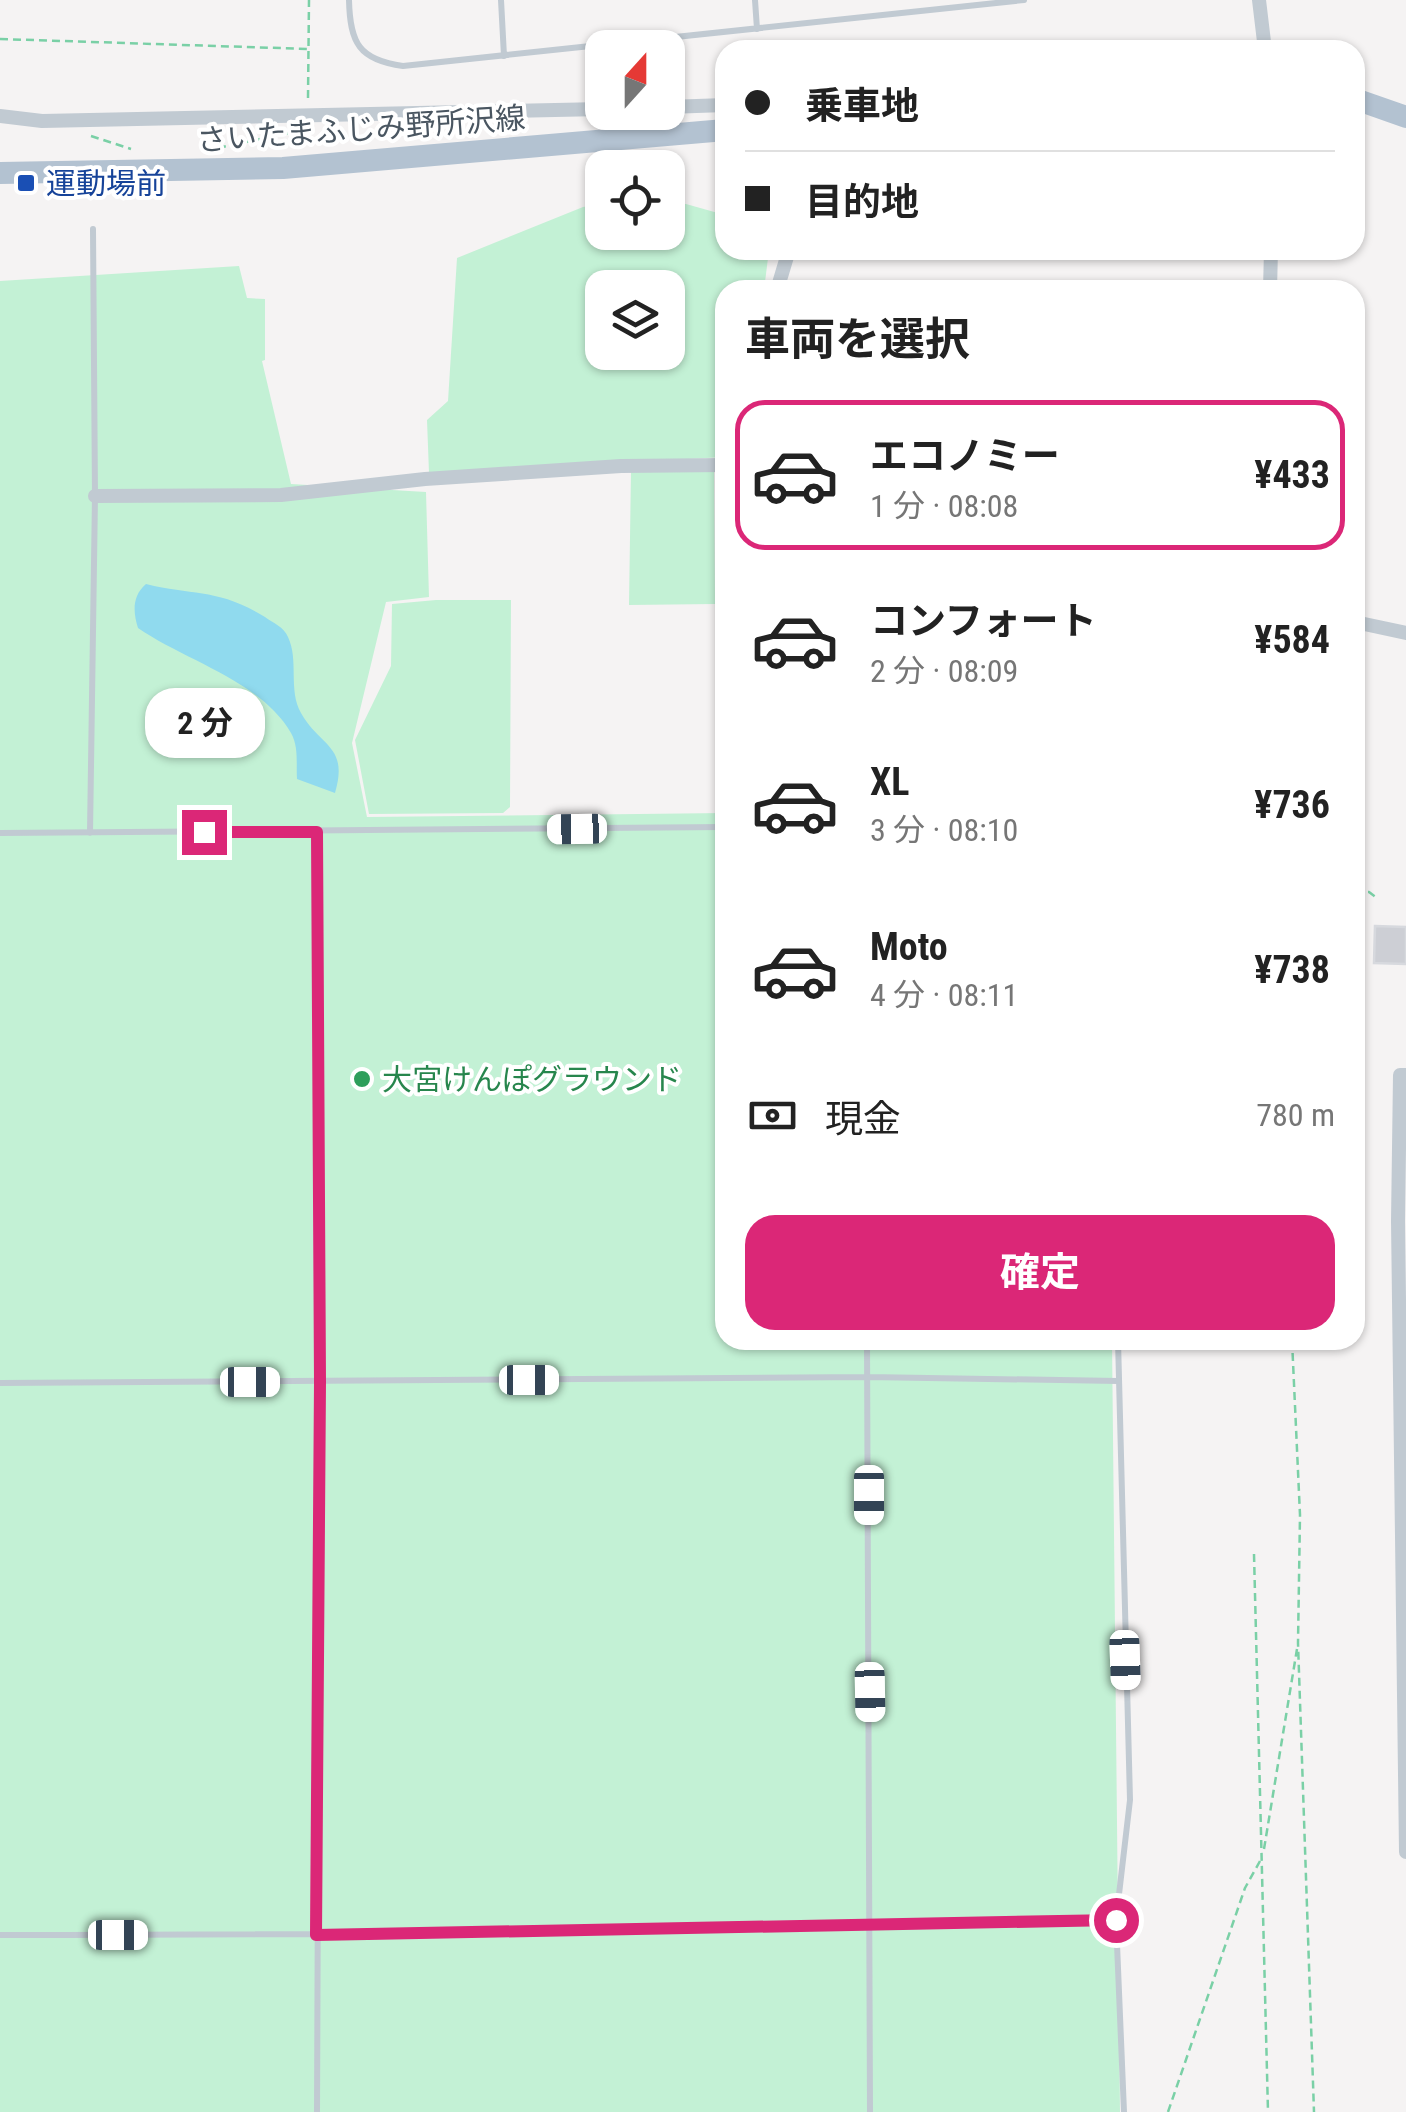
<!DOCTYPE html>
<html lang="ja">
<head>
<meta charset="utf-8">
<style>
	body { margin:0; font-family:"Roboto Condensed","Noto Sans JP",sans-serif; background:#f6f6f6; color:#222; height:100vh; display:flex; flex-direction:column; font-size:38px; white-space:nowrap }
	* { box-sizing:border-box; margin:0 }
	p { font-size:32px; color:#767676 }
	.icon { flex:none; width:55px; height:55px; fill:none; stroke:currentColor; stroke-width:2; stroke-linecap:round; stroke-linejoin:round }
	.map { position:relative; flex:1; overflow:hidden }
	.panel { position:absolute; left:715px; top:280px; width:650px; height:1070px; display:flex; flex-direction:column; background:#fff; border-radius:30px; box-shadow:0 2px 8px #0004 }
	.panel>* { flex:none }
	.top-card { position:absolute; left:715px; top:40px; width:650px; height:220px; border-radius:30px; box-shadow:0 2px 8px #0004; display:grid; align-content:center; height:220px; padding:0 30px; background:#fff }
	.needle { width:65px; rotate:21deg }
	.fabs { position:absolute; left:585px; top:30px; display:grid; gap:20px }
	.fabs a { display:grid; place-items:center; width:100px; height:100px; border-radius:20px; background:#fff; box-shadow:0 2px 8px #0004; font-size:50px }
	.end { position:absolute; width:45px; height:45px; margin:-22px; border:12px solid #db2777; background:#fff; box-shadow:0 0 0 5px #fff }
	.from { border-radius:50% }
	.bubble { position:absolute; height:70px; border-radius:30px; background:#fff; box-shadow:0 2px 8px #0004; font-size:32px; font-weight:700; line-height:70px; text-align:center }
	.car { position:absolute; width:30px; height:60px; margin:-30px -15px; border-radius:12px; box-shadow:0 0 8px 2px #0007; background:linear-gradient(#fff 24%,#345 0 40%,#fff 0 76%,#345 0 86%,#fff 0) }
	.top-card b { display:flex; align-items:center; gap:35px; height:95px; font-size:38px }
	.top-card b+b { border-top:2px solid #e0e0e0 }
	.top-card i { width:25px; height:25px; background:#222 }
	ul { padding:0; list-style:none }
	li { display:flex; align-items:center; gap:30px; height:150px; margin:0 20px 15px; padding:0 10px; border:5px solid transparent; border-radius:30px }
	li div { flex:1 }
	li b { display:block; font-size:38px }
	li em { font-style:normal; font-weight:700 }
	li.current { border-color:#db2777 }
	li>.icon { width:90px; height:90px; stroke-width:1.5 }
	h2 { padding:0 30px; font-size:45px; line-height:120px }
	.pay { display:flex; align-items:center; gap:25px; height:110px; padding:0 30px; font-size:38px }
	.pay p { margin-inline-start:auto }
	.primary-button { display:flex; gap:20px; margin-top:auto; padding:20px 30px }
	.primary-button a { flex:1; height:115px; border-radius:30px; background:#db2777; color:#fff; font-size:40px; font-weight:700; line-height:115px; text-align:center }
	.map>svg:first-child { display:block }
	.green { fill:#c3f1d5; fill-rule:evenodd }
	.water { fill:#90daee }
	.building { fill:#cdcfd5; stroke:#d7d9de; stroke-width:2.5 }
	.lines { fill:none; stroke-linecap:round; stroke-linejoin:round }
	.path { stroke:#7ad0a6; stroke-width:2.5; stroke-dasharray:8 5; stroke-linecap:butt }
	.service { stroke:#c1cad2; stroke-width:6 }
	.minor { stroke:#c1cad2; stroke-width:14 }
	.primary { stroke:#b3c2d1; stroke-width:22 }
	.route { stroke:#db2777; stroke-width:12 }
	.transit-dot { fill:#1a4fb4; stroke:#fff; stroke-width:4 }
	.leisure-dot { fill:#2e9e5b; stroke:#fff; stroke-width:4 }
	.labels { text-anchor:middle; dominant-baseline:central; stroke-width:8; stroke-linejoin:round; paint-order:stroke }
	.street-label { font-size:30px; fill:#4a5661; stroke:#fff }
	.transit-label { font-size:30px; fill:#164399; stroke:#fff; text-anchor:start }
	.leisure-label { font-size:30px; fill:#27864d; stroke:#fff; text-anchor:start }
</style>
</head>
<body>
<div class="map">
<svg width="1406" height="2112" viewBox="0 0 1406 2112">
	<rect width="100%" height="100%" fill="#f5f3f3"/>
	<path class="green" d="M668 203 686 204 725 215V250H769L764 290H725V457L429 473 427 420 448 401 457 258 583 207 602 204V232H668ZM602 288H668V352H602Z
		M239 266 247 298 265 299V360L262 361 291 484 426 492 429 597 386 602 352 743 367 817 725 813V1340H1112L1120 2112H0V281Z
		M631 471 714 472 715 604 629 605Z
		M436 600H511L510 807 503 813 369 814 355 740 391 666 392 604Z"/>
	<path class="water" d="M146 584C194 596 218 588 265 617 273 623 284 627 288 637 299 660 288 690 301 713 320 747 349 745 335 793L297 779C296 764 299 747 291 733 261 681 184 660 138 628 133 612 132 596 146 584Z"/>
	<path class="building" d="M1375 926 1406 927V964L1374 963Z"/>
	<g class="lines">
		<path class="path" d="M0 39 309 49
			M308 98 309 0
			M91 136 131 149
			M218 148 289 133
			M1355 892H1369L1377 898
			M1292 1340 1300 1515 1298 1643 1314 2112
			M1254 1554 1268 2112
			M1264 1849 1297 1649
			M1168 2112 1245 1888 1260 1861"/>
		<path class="service" d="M349 0C350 43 359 60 403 66L1024 0
			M501 0 504 56
			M755 0 757 29
			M317 832 320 1382 317 2112
			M0 833 725 827
			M90 833 95 496 93 229
			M867 1340 870 2112
			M1118 1340 1130 1800 1116 1920 1124 2112
			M0 1383 868 1377 1118 1381
			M0 1935C372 1935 744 1931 1116 1920"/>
		<path class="minor" d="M1259 0 1265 50
			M668 107 725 105
			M0 116 42 121 602 109
			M777 290 789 250
			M1270 290 1271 250
			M95 496 281 495 425 479 621 466 725 465
			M1355 622 1406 633
			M1406 1075H1400L1398 1221 1406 1852"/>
		<path class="primary" d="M1355 99 1406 117
			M0 173 283 168 725 130"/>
	</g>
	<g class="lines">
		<path class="route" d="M204 832H317L320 1382 316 1935 1116 1920"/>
	</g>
	<rect class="transit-dot" x="16" y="173" width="20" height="20" rx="5"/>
	<circle class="leisure-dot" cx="362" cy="1079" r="10"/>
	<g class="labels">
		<g class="street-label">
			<text transform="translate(361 129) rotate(-4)">さいたまふじみ野所沢線</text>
		</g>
		<g class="transit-label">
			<text x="46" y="183">運動場前</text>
		</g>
		<g class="leisure-label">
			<text x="382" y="1079">大宮けんぽグラウンド</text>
		</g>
	</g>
</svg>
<div class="fabs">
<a><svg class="needle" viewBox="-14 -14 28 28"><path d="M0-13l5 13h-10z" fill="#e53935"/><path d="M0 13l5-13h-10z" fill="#767676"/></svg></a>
<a><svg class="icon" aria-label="locate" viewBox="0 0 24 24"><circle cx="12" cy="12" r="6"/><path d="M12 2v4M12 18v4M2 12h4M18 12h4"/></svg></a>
<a><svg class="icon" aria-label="layers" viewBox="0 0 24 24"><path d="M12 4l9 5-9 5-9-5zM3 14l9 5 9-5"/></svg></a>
</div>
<i class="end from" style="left:1116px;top:1920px"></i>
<i class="end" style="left:204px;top:832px"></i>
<div class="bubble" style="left:145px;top:688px;width:120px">2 分</div>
<i class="car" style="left:577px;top:829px;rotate:269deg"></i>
<i class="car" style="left:529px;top:1380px;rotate:90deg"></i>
<i class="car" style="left:250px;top:1382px;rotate:90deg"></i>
<i class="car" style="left:869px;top:1495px;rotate:180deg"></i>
<i class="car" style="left:1125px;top:1660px;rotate:178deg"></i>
<i class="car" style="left:870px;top:1692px;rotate:179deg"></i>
<i class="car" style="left:118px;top:1935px;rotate:90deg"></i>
<div class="top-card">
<b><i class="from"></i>乗車地</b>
<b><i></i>目的地</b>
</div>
<section class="panel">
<h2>車両を選択</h2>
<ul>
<li class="current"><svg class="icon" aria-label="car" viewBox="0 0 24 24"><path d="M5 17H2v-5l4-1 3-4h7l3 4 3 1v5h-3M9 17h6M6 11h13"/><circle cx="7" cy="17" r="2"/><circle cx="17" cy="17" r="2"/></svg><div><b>エコノミー</b><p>1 分 · 08:08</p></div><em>¥433</em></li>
<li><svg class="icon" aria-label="car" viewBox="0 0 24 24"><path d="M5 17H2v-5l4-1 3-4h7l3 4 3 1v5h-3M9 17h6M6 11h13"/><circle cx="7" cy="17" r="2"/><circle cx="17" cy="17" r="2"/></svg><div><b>コンフォート</b><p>2 分 · 08:09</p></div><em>¥584</em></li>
<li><svg class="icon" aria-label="car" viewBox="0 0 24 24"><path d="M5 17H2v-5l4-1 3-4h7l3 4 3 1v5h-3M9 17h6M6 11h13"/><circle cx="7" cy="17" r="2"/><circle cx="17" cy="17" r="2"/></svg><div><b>XL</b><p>3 分 · 08:10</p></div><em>¥736</em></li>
<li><svg class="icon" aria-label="car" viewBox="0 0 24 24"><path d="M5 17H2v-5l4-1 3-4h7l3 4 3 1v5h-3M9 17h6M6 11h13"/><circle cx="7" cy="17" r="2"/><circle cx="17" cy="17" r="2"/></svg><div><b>Moto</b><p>4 分 · 08:11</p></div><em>¥738</em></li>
</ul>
<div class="pay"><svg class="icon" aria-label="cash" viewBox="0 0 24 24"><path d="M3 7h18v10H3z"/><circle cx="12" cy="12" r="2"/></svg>現金<p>780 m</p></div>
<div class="primary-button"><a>確定</a></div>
</section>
</div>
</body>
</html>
